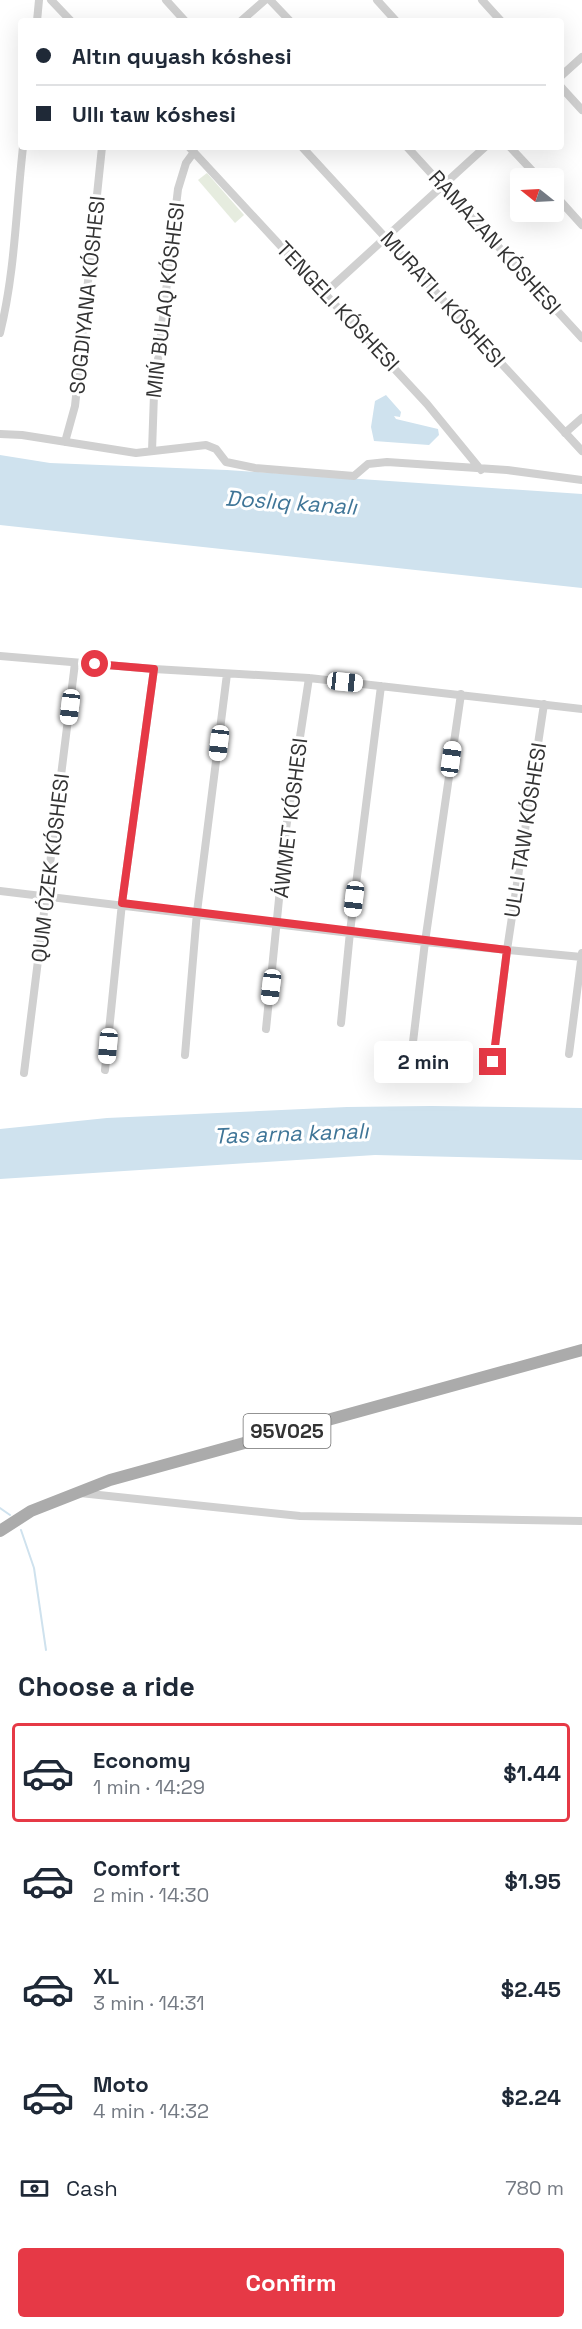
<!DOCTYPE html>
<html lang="en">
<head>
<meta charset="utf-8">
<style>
	body { margin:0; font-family:"Space Grotesk",sans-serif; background:#f6f6f7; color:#1f2937; height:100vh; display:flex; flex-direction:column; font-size:22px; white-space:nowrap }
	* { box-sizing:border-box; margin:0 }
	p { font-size:20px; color:#747a83 }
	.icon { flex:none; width:33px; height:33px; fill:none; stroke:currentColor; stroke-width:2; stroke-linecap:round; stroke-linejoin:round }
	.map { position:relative; height:1651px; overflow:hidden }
	.sheet { display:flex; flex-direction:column; background:#fff; flex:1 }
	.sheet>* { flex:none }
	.banner { position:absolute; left:18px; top:18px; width:546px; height:132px; border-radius:6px; box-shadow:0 6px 24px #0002; display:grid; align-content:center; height:132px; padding:0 18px; background:#fff }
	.needle { width:39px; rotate:288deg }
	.tools { position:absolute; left:510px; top:168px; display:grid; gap:12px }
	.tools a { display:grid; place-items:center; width:54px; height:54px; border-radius:6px; background:#fff; box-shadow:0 6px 24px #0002; font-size:30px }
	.end { position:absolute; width:27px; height:27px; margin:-14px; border:8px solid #e63946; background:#fff; box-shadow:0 0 0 3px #fff }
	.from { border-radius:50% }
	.bubble { position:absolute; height:42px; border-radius:6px; background:#fff; box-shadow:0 6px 24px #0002; font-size:20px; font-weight:700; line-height:42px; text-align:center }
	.car { position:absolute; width:18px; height:36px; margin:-18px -9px; border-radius:8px; box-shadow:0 0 4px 2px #0007; background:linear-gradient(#fff 24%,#345 0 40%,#fff 0 76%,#345 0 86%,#fff 0) }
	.banner b { display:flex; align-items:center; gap:21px; height:57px; font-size:22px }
	.banner b+b { border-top:2px solid #e0e1e3 }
	.banner i { width:15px; height:15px; background:#1f2937 }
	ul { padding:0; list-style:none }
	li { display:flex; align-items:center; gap:18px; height:99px; margin:0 12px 9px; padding:0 6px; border:3px solid transparent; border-radius:6px }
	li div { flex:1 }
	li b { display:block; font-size:22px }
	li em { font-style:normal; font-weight:700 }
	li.on { border-color:#e63946 }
	li>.icon { width:54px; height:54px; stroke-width:1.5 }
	h2 { padding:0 18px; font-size:27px; line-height:72px }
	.pay { display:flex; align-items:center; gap:15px; height:66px; padding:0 18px; font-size:22px }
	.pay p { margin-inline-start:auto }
	.cta { display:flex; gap:12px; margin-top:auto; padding:12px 18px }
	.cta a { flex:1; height:69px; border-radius:6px; background:#e63946; color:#fff; font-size:24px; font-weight:700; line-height:69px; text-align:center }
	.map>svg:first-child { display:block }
	.green { fill:#e6ecdf }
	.water { fill:#cfe2ee }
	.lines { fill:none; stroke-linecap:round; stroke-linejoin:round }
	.stream { stroke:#cfe2ee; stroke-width:2 }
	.street { stroke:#d0d0d0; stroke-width:8 }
	.primary { stroke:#ababab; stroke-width:12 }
	.route { stroke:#e63946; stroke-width:8 }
	.labels { text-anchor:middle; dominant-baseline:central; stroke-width:6; stroke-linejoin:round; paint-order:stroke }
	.shield { fill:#fff; stroke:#707070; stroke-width:1.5 }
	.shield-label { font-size:20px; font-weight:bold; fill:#333 }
	.street-label { font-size:21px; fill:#333; stroke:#fff }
	.water-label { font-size:22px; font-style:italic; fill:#3f7597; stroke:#fff }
</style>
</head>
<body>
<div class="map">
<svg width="582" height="1651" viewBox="0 0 582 1651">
	<rect width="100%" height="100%" fill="#fff"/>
	<path class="green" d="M207 173 244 215 235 223 198 180Z"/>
	<path class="water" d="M386 395 401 412 400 417 394 416 396 419 438 429 439 435 429 445 374 441 371 427 375 401Z
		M0 455 50 463 227 470 582 494V588L0 525Z
		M431 1106 582 1108V1160L375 1155 0 1179V1129L107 1118 347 1107Z"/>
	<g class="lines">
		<path class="stream" d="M0 1508 10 1515
			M21 1530 34 1568 46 1650"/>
		<path class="street" d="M51 0 71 21
			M166 0 185 21
			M270 0 290 21
			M377 0 396 21
			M482 0 501 21
			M37 21 39 0
			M241 21 265 0
			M561 76 582 57
			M561 87 582 110
			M189 147 427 404 481 470
			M302 147 582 451
			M407 147 582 338
			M510 147 539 178
			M554 194 582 225
			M326 292 485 147
			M0 333C15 273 16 209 23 147
			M565 433 582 418
			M0 434 22 435 136 453 206 445 216 449 226 462 255 468 354 476 368 464 387 462 507 470 582 480
			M65 442 75 406 102 147
			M152 451 154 394 178 189 186 163 194 152
			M0 656 154 669 309 678 582 709
			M0 891 425 942 582 957
			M341 1023 350 932 381 686
			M266 1029 286 829 309 678
			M413 1042 425 942 461 694
			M569 1054 582 953
			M185 1055 197 912 227 674
			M493 1063 507 950 544 704
			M105 1070 122 903 154 669
			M24 1073 75 663
			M80 1493 300 1516 582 1521"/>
		<path class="primary" d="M0 1531 31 1511 110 1480 582 1350"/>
	</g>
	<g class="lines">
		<path class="route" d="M95 664 154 669 122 903 507 950 493 1062"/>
	</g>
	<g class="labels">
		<rect class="shield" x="243.5" y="1414" width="87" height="34" rx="4.5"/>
		<g class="shield-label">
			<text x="287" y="1431">95V025</text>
		</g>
		<g class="street-label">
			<text transform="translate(495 242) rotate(48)">RAMAZAN KÓSHESI</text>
			<text transform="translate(87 295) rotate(-84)">SOGDIYANA KÓSHESI</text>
			<text transform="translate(443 299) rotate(48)">MURATLI KÓSHESI</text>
			<text transform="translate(165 300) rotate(-83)">MIŃ BULAQ KÓSHESI</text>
			<text transform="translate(338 306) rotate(47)">TENGELI KÓSHESI</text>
			<text transform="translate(290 818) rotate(-83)">ÁWMET KÓSHESI</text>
			<text transform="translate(525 830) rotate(-81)">ULLI TAW KÓSHESI</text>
			<text transform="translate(50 868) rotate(-83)">QUM ÓZEK KÓSHESI</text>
		</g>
		<g class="water-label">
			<text transform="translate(291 502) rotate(4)">Doslıq kanalı</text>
			<text transform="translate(291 1133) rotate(-2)">Tas arna kanalı</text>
		</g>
	</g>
</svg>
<div class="tools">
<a><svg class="needle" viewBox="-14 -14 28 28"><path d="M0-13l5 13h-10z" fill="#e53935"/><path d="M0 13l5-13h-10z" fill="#747a83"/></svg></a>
</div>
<i class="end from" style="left:95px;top:664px"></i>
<i class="end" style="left:493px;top:1062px"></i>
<div class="bubble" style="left:374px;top:1041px;width:99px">2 min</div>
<i class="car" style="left:345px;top:682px;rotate:96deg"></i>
<i class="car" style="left:70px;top:707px;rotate:187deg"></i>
<i class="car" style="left:219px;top:743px;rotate:187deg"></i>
<i class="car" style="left:451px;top:759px;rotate:8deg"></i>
<i class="car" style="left:354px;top:899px;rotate:187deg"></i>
<i class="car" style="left:271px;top:987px;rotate:187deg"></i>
<i class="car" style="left:108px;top:1046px;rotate:185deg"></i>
<div class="banner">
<b><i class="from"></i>Altın quyash kóshesi</b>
<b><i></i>Ullı taw kóshesi</b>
</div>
</div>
<section class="sheet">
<h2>Choose a ride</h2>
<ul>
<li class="on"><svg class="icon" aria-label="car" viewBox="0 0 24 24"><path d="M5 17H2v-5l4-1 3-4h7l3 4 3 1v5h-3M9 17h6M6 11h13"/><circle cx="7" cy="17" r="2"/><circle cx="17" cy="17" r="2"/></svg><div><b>Economy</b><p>1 min · 14:29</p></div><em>$1.44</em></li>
<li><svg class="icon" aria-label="car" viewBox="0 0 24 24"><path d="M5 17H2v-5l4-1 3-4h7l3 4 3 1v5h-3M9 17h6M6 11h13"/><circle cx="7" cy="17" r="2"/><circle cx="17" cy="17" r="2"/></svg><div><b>Comfort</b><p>2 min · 14:30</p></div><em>$1.95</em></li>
<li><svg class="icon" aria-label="car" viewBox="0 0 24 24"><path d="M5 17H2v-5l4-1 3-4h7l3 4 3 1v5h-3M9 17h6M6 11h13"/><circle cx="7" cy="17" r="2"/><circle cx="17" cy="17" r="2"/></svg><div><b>XL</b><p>3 min · 14:31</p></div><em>$2.45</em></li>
<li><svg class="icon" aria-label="car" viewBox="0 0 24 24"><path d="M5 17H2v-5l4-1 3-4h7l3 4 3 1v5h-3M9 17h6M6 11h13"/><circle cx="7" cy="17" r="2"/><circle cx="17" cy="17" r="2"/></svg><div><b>Moto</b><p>4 min · 14:32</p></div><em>$2.24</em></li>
</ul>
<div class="pay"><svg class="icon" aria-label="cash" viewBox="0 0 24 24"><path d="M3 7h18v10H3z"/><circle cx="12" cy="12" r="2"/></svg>Cash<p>780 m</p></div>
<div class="cta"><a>Confirm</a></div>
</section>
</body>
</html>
